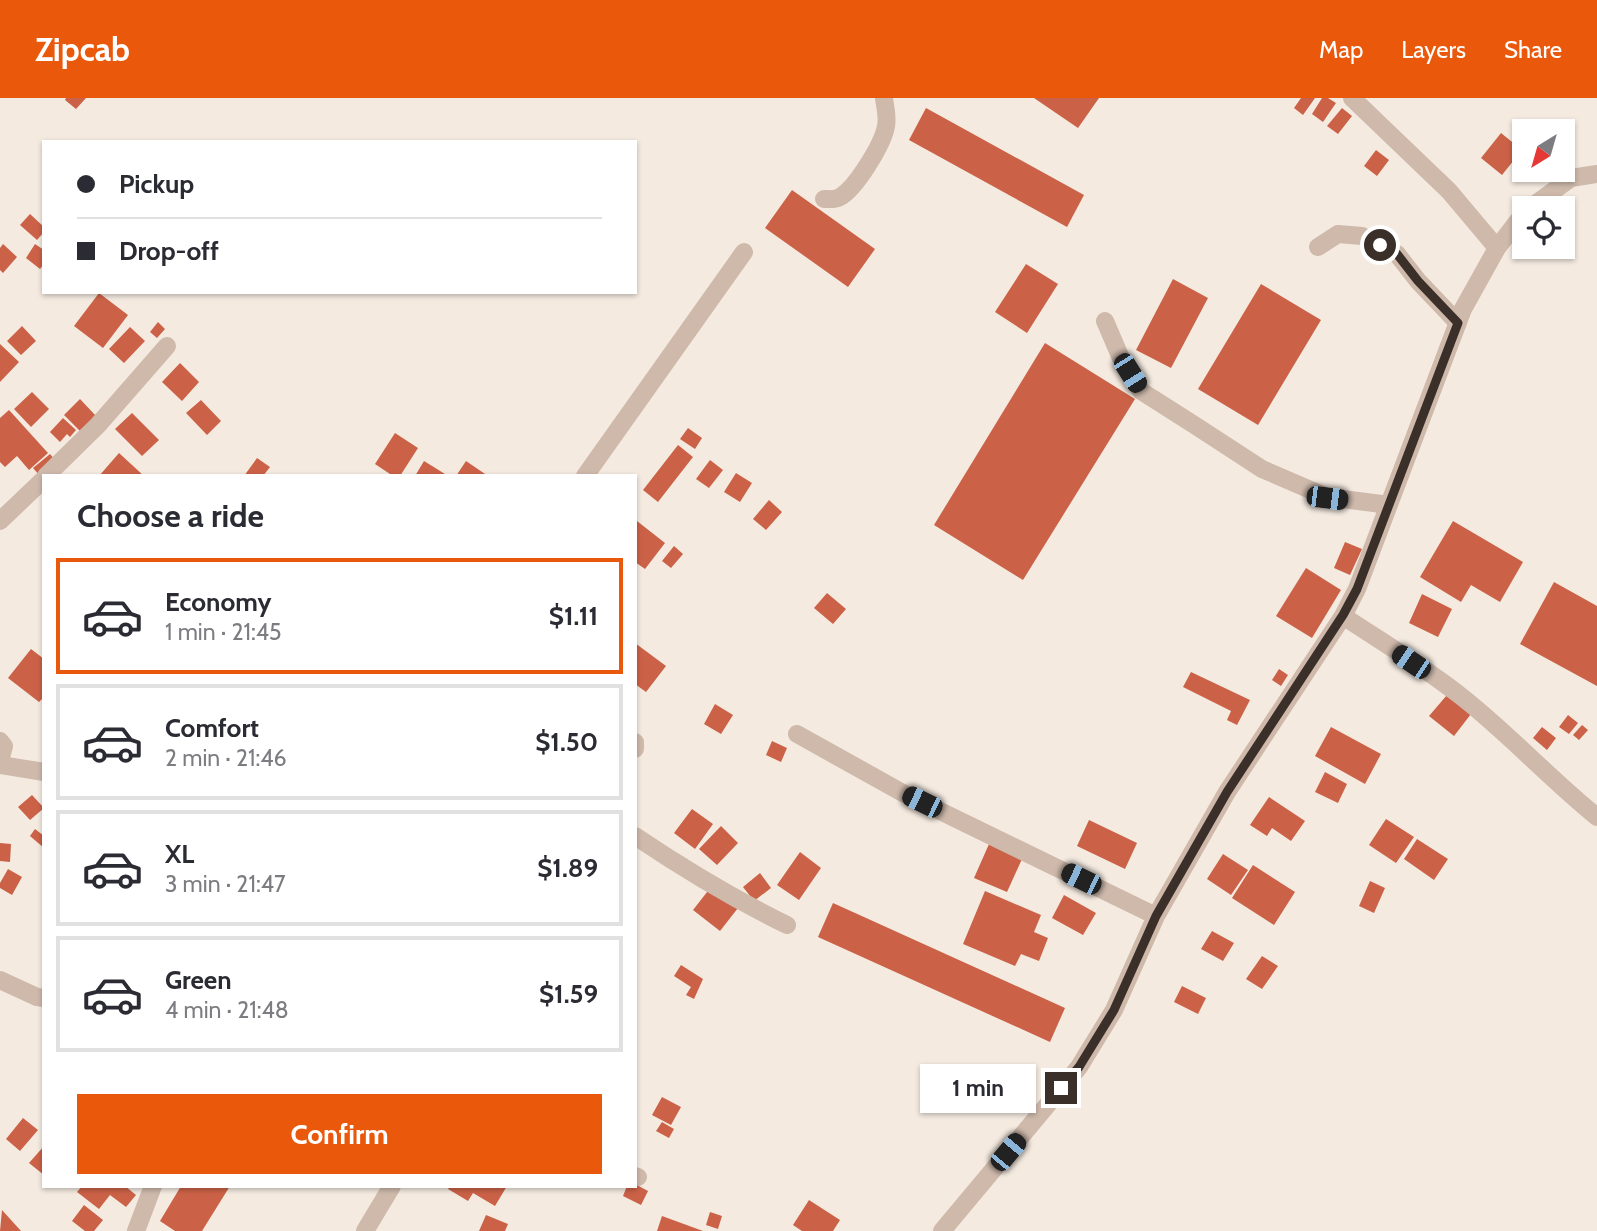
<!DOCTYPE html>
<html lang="en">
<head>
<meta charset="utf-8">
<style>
	body { margin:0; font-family:Cabin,sans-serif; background:#f7f7f7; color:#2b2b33; height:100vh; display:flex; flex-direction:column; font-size:26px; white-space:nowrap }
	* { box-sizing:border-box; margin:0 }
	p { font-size:23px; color:#7c7c81 }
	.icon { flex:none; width:38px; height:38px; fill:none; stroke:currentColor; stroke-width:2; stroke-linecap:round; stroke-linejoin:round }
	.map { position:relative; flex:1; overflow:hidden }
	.panel { position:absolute; left:42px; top:376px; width:595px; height:714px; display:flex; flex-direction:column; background:#fff; border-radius:0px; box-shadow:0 2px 5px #0004 }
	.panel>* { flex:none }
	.guide { position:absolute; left:42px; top:42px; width:595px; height:154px; border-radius:0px; box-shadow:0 2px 5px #0004; display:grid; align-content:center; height:154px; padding:0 35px; background:#fff }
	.needle { width:46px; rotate:217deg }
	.controls { position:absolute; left:1512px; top:21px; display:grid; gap:14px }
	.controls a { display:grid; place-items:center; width:63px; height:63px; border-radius:0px; background:#fff; box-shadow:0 2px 5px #0004; font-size:35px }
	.end { position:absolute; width:32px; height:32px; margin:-16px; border:9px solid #3b2f2a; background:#fff; box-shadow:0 0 0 4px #fff }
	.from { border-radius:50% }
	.bubble { position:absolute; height:49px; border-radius:0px; background:#fff; box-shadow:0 2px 5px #0004; font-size:23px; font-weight:700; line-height:49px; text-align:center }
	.car { position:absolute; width:21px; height:42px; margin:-21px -10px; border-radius:9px; box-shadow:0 0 5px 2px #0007; background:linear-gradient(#222 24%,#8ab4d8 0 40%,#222 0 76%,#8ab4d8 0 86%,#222 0) }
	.guide b { display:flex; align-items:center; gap:24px; height:66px; font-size:26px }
	.guide b+b { border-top:2px solid #e1e1e2 }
	.guide i { width:18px; height:18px; background:#2b2b33 }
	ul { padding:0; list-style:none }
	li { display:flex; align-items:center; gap:21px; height:116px; margin:0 14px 10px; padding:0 21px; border:4px solid #e1e1e2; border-radius:0px }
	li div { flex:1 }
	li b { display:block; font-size:26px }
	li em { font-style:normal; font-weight:700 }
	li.on { border-color:#ea580c }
	li>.icon { width:63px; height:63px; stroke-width:1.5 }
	h2 { padding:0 35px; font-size:32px; line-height:84px }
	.button { display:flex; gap:14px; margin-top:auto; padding:14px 35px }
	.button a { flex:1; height:80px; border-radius:0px; background:#ea580c; color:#fff; font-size:28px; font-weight:700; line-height:80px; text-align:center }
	header { display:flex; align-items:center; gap:42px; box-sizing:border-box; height:98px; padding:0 35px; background:#ea580c; color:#fff }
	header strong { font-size:33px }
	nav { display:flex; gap:38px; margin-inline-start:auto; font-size:24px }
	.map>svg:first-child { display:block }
	.building { fill:#cb6247 }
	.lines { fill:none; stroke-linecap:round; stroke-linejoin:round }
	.minor { stroke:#ceb9ab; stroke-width:18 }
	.route { stroke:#3b2f2a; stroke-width:9 }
</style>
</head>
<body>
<header>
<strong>Zipcab</strong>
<nav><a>Map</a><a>Layers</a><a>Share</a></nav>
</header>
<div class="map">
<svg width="1597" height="1133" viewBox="0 0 1597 1133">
	<rect width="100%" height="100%" fill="#f4eae0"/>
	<path class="building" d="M66 0H86L76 11 65 2Z
		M1034 0H1099L1078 30Z
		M1301 0H1315L1303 17 1294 10Z
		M1322 0H1328L1336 5 1323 24 1312 16Z
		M926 10 1084 97 1067 129 909 42Z
		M1342 10 1352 18 1338 36 1327 28Z
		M1501 35 1522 52 1502 77 1481 60Z
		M1376 52 1389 62 1377 78 1364 68Z
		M792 92 875 151 848 189 765 130Z
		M30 116 44 129V134L37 142 20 127Z
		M3 146 17 159 3 175 0 172V150Z
		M35 146 44 152V166L40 171 26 160Z
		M1026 166 1058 186 1027 235 995 214Z
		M1173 181 1208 200 1171 270 1136 252Z
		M1261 186 1321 222 1258 327 1198 291Z
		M99 195 128 217 103 250 74 228Z
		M158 224 165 231 157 240 150 234Z
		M22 228 36 243 21 257 7 243Z
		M130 229 145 243 124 265 109 251Z
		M1045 245 1135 301 1023 482 934 427Z
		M0 246 19 264 0 284Z
		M180 265 199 284 182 303 162 284Z
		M32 294 49 311 31 329 14 311Z
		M80 301 96 318 80 333 64 317Z
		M201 302 221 323 207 337 186 315Z
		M9 312 48 355 29 372 17 358 5 369 0 364V320Z
		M132 315 159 342 142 358 115 331Z
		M63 320 76 332 70 339 67 336 60 344 50 334Z
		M688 330 702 340 695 351 680 341Z
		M395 335 418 350 400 378H393L375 366Z
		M678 347 693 359 658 404 643 392Z
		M119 355 144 378H99Z
		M50 356 57 364 40 378 33 370Z
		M257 360 270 369 263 378H244Z
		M710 362 723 372 709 390 696 381Z
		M424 363 445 376 444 378H415Z
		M466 363 488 378H456Z
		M736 375 752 385 740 404 724 394Z
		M769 402 782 414 766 432 753 421Z
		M637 423 665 445 645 471 635 464Z
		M1453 423 1523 464 1500 504 1471 487 1461 504 1420 479Z
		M1345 444 1362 451 1350 477 1334 470Z
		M674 448 683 456 671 470 662 463Z
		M1306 470 1341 492 1312 540 1276 518Z
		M1554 484 1597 508V588L1520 546Z
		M827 495 846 511 833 526 814 510Z
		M1422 496 1452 511 1438 539 1409 525Z
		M635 545 666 568 646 594 635 586Z
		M31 551 44 561V599L39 604 8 580Z
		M1279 571 1288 577 1281 588 1272 582Z
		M1191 574 1250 602 1237 627 1227 622 1231 613 1183 589Z
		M1447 597 1471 616 1454 638 1429 618Z
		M715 606 733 617 721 636 704 626Z
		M1568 617 1578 625 1569 636 1559 629Z
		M1582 627 1588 632 1579 642 1573 637Z
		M1331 629 1381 656 1365 686 1315 658Z
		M1542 629 1556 640 1547 652 1533 640Z
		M772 643 787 650 781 664 766 657Z
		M1325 674 1347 686 1338 705 1315 694Z
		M32 697 44 710 30 722 18 709Z
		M1269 699 1305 723 1291 743 1272 730 1267 738 1250 727Z
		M692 711 713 726 695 751 674 735Z
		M1386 721 1414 739 1396 765 1369 747Z
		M1089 722 1137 745 1125 771 1077 748Z
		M721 728 738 745 717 767 699 751Z
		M35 731 44 738V750L30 738Z
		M1417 741 1448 761 1434 782 1404 761Z
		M0 745 11 746 10 764 0 763Z
		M989 746 1022 761 1007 794 974 780Z
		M800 754 821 770 799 802 777 787Z
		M1223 756 1248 772 1231 797 1207 781Z
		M1253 767 1295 794 1274 827 1232 800Z
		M8 771 22 779 12 797 0 790V785Z
		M760 775 771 790 754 803 743 789Z
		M1370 783 1385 790 1374 815 1359 808Z
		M711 789 738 810 720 833 693 812Z
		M985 793 1041 817 1034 834 1048 840 1039 863 1021 856 1015 868 963 846Z
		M1064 797 1096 815 1083 837 1052 820Z
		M833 805 1065 910 1050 944 818 839Z
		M1212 833 1234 845 1223 863 1201 851Z
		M1262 858 1278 868 1262 891 1246 881Z
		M681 867 703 881 694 901 686 897 691 889 674 878Z
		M1182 888 1206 900 1198 916 1174 904Z
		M662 999 681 1009 671 1027 652 1017Z
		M23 1020 38 1032 20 1053 6 1041Z
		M662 1024 674 1031 669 1040 656 1033Z
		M44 1048V1077L29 1065Z
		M635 1086 648 1093 641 1107 623 1098 627 1088H635Z
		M82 1088H125L136 1097 126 1109 110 1097 99 1111 77 1094Z
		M181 1088H230L202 1133H175L160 1123Z
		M450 1088H507L495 1108 473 1095 468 1103 448 1091Z
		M809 1102 840 1122 833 1133H802L793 1127Z
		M84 1107 103 1122 94 1133H85L72 1123Z
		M2 1112 21 1133H0Z
		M710 1114 722 1118 718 1131 706 1127Z
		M486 1117 508 1126 505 1133H479Z
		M662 1118 703 1133H657Z"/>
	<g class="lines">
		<path class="minor" d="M1352 0 1449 93 1497 150
			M824 101C829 101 835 102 840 99 856 90 883 46 886 28 888 19 885 9 884 0
			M1530 110 1571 80 1597 76
			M1318 149 1338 136 1362 138 1397 156 1418 183 1458 225
			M1105 223 1120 258 1141 293 1196 328 1262 371 1327 399 1389 407
			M46 378 98 327 167 248
			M585 378 744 154
			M0 423 44 381
			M1343 518C1382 544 1424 569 1462 599 1509 636 1550 681 1597 719
			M797 636 901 694 1156 818
			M0 643 4 648 0 663
			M635 644V651
			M0 667 44 674
			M635 738C684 771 734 801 787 827
			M0 882 37 899 44 900
			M635 1078 638 1079
			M136 1133 153 1088
			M365 1133 392 1088
			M942 1133 1079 969 1114 912 1156 818 1227 694 1343 518 1357 491 1463 211 1497 150 1524 115"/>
	</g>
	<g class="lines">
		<path class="route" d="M1061 990 1079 969 1114 912 1156 818 1227 694 1343 517 1357 491 1458 225 1418 183 1397 156 1380 147"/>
	</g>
</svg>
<div class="controls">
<a><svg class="needle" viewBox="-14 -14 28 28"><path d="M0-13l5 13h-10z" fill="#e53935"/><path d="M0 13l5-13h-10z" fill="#7c7c81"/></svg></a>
<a><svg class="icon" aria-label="locate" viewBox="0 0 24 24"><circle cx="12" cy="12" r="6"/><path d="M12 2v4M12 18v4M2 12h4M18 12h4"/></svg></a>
</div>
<i class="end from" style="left:1380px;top:147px"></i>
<i class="end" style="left:1061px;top:990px"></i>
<div class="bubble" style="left:920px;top:966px;width:116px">1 min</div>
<i class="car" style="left:1130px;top:275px;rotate:148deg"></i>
<i class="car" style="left:1327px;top:400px;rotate:97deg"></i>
<i class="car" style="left:1411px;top:564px;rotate:304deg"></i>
<i class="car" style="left:922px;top:704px;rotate:296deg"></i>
<i class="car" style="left:1081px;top:781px;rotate:296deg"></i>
<i class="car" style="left:1008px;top:1054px;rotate:40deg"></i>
<div class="guide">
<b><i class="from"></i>Pickup</b>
<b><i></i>Drop-off</b>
</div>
<section class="panel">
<h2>Choose a ride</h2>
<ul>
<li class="on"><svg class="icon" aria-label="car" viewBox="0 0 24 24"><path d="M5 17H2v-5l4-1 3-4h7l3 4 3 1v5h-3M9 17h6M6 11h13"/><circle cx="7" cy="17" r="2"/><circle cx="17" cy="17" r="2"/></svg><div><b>Economy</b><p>1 min · 21:45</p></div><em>$1.11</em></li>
<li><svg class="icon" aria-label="car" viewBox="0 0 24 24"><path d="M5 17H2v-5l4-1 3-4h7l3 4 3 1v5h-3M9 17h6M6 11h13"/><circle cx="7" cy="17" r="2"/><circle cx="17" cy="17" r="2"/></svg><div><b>Comfort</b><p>2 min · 21:46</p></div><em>$1.50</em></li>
<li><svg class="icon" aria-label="car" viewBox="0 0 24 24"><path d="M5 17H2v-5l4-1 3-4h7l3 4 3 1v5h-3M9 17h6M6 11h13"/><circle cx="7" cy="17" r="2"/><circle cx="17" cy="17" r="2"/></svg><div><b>XL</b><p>3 min · 21:47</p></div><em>$1.89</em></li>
<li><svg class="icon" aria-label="car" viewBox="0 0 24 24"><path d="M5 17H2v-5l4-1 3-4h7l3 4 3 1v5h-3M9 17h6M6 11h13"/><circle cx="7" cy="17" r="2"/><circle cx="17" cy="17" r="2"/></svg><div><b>Green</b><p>4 min · 21:48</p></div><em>$1.59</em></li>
</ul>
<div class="button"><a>Confirm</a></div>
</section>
</div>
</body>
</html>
